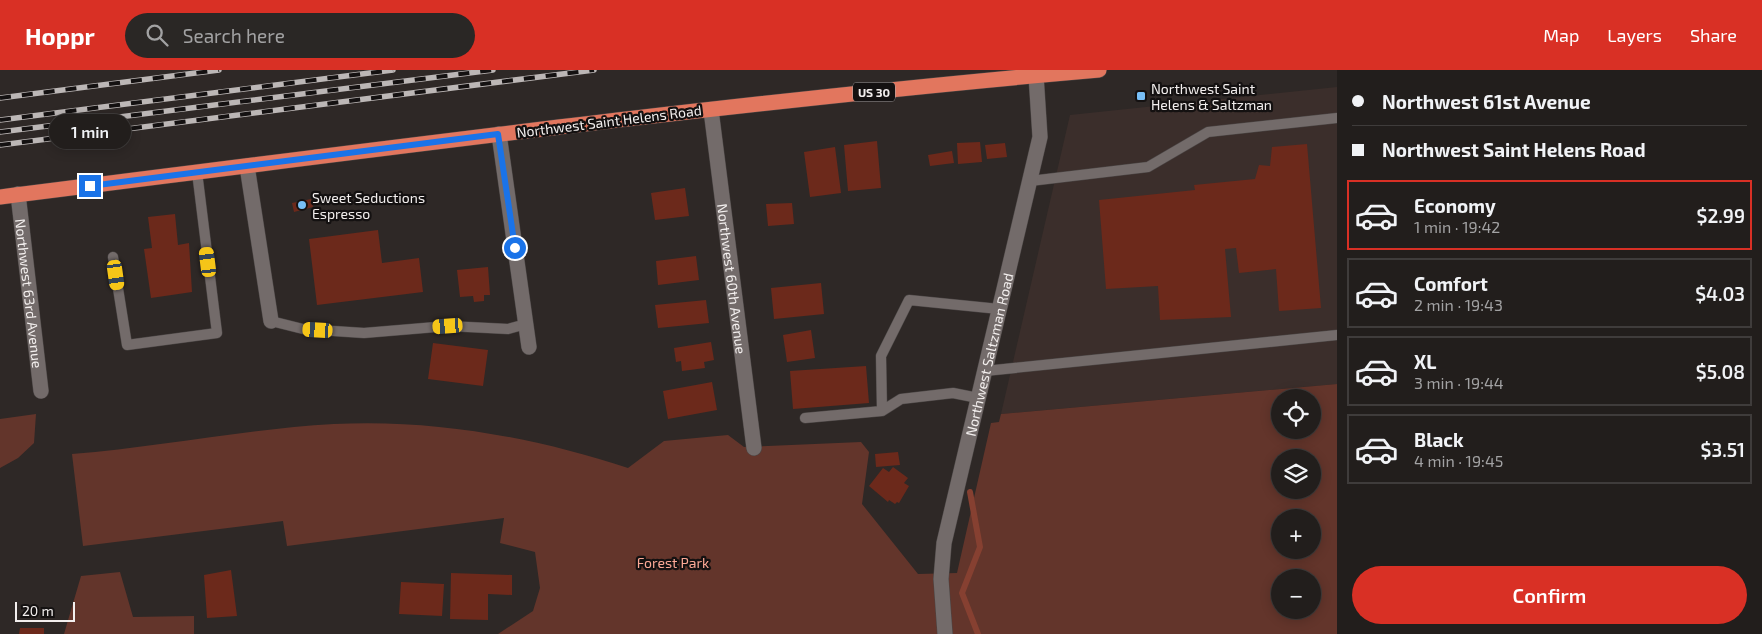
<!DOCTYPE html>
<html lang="en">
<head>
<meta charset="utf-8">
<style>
	body { margin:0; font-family:"Exo 2",sans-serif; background:#2a2725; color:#f1f3f6; height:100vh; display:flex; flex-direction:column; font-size:19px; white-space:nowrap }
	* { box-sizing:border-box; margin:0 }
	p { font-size:16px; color:#a2a2a3 }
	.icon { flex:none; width:28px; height:28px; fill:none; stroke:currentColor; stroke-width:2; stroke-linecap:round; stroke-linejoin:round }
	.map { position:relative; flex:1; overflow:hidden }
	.panel { display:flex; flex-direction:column; background:#221e1c; width:425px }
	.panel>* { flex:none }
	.banner { display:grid; align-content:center; height:110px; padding:0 15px; background:#221e1c }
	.buttons { position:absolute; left:1271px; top:319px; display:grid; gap:10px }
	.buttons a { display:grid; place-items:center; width:50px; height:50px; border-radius:50%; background:#221e1c; box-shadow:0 2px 12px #0003,0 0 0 1px #3f3c3b; font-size:25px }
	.scale { position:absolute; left:15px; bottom:12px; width:60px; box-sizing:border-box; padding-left:5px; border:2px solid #f3efee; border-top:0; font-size:14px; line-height:18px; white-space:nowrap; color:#f3efee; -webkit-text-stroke:4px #141111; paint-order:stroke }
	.end { position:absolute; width:22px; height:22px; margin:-11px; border:6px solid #1a73e8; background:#fff; box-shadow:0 0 0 2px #fff }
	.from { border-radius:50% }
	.bubble { position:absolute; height:35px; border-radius:18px; background:#221e1c; box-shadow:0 2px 12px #0003,0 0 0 1px #3f3c3b; font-size:16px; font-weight:600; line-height:35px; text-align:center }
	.car { position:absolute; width:15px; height:30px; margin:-15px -8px; border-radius:6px; box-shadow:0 0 4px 1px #0007; background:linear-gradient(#f5c518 24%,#345 0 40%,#f5c518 0 76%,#345 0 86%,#f5c518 0) }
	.banner b { display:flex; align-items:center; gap:18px; height:48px; font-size:19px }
	.banner b+b { border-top:1px solid #3f3c3b }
	.banner i { width:12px; height:12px; background:#f1f3f6 }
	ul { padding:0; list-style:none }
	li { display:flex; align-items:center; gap:15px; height:70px; margin:0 10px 8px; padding:0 5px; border:2px solid #3f3c3b; border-radius:0px }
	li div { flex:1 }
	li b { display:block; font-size:19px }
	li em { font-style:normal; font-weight:600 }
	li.current { border-color:#d93025 }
	li>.icon { width:45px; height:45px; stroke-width:1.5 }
	.action { display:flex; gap:10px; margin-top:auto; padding:10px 15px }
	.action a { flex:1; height:58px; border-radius:30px; background:#d93025; color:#fff; font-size:20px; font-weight:600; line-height:58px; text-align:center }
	header { display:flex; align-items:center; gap:30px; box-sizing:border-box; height:70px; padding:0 25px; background:#d93025; color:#fff }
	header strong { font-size:24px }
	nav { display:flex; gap:28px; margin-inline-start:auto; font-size:18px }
	.search { width:350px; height:45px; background:#2a2725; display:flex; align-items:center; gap:12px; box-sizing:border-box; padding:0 18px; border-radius:28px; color:#a2a2a3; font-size:19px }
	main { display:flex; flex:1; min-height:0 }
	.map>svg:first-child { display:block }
	.built { fill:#3b2e2b }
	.green { fill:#63352b; fill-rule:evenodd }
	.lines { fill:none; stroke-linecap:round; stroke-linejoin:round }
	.stream { stroke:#864031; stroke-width:6 }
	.building { fill:#6c291b }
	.service-casing { stroke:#4b4645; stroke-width:11 }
	.minor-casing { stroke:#4b4645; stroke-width:16 }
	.trunk-casing { stroke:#4b4645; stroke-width:16 }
	.service { stroke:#736b6a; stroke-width:10 }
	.minor { stroke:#736b6a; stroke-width:15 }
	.trunk { stroke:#e2765e; stroke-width:15 }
	.rail-casing { stroke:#bcb7b6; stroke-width:5.5 }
	.rail { stroke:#141111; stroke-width:4; stroke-dasharray:11; stroke-linecap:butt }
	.route { stroke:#1a73e8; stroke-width:6 }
	.poi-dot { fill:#78bff7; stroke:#141111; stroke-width:2 }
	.labels { text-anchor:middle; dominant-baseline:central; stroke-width:4.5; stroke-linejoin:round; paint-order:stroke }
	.shield { fill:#141111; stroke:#b0acac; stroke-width:1 }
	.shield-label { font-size:12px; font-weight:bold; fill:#f3efee }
	.poi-label { font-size:14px; fill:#f3efee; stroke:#141111; text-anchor:start }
	.street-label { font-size:14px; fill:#f3efee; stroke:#141111 }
	.park-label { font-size:14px; fill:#fda996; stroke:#141111 }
</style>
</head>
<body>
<header>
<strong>Hoppr</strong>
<div class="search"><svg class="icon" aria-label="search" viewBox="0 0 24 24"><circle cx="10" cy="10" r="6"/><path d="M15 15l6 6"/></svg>Search here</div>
<nav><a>Map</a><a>Layers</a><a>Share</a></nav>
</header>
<main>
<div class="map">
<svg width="1337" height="564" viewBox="0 0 1337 564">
	<rect width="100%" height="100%" fill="#2e2826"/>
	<path class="built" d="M1337 17V314L1001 344 1070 45Z"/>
	<path class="green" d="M1337 314V564H498L533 541 540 518 535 482 500 473 504 448 287 476 283 451 83 476 72 384C160 377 246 359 334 354 434 349 533 367 628 398L664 371 728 365 744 377 861 372 869 382 862 434 918 504 957 503 991 353 999 352 1001 344ZM1280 328H1312V360H1280ZM1280 388H1312V420H1280ZM1280 448H1312V480H1280ZM1280 508H1312V540H1280Z
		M36 344 34 373 18 388 0 398V349Z
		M120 502 133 547 194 546V564H64L81 506Z"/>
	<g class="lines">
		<path class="stream" d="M970 422 980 477 962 523 978 564"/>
	</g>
	<path class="building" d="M877 71 881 118 848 121 844 75Z
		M980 72 982 92 958 94 957 73Z
		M1005 73 1007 87 987 89 985 75Z
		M1307 74 1321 238 1279 241 1276 199 1239 203 1236 178 1225 179 1231 247 1160 250 1158 216 1106 219 1099 130 1195 120 1194 115 1255 109 1259 95 1270 96 1272 77Z
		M835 77 841 123 810 127 804 82Z
		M952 81 954 93 930 96 928 85Z
		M685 118 689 146 655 150 651 123Z
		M311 129 313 137 294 142 292 133Z
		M792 133 794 154 768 156 766 134Z
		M175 144 178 175 189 173 192 222 151 228 144 179 152 178 148 147Z
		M378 160 382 193 419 188 423 222 317 235 309 169Z
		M696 186 699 210 658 215 656 191Z
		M488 197 490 225H484V231L474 232 473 226 460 227 457 200Z
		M821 213 824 244 774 249 771 218Z
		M706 230 709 253 658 258 655 235Z
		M811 260 815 288 787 292 783 265Z
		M711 272 714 290 704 292 705 298 682 301 681 291 676 292 674 278Z
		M433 273 488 280 483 316 428 309Z
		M866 296 869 333 793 339 790 301Z
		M712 312 717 340 668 349 663 321Z
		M898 382 900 395 876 397 875 384Z
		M893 397 908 408 904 413 909 416 899 433 897 432 895 434 889 430 888 432 869 416 883 398 889 402Z
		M231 500 237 546 207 548 204 505Z
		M451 503 512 505V525L488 524V550L450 549Z
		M401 512 444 514 442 546 399 544Z
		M20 558H44V564H19Z"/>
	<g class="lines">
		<g class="service-casing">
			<path id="service" d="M1030 111 1148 97 1208 62 1337 48
				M113 187 127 275 217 263 197 102
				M271 251 303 259 364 263 448 256 508 259 526 254
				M985 301 1337 265
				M882 341 901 329 953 323 978 328
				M805 348 882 341 881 286 909 230 999 239"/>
		</g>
		<g class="minor-casing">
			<g id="minor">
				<path id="s1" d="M711 40 754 378"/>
				<path d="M499 64 529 277"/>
				<path d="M247 96 271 251"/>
				<path id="s2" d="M18 124 41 321"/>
				<path id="s3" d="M945 564 941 509 944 473 1040 67 1036 5"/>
			</g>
		</g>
		<g class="trunk-casing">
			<path id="trunk" d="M0 127C366 81 732 32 1099 0"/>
		</g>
		<use href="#service" class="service"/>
		<use href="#minor" class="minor"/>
		<use href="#trunk" class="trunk"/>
		<g class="rail-casing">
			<path id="rail" d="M0 28 219 0
				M0 50 393 0
				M0 62 493 0
				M0 75 594 0"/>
		</g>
		<use href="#rail" class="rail"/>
	</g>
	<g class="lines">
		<path class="route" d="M90 116 498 64 515 178"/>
	</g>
	<g class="poi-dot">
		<rect x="1136" y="21" width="10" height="10" rx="2.5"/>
		<circle cx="302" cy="135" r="5"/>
	</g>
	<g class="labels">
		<rect class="shield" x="853" y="12.5" width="42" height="19" rx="4"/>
		<g class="shield-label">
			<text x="874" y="22">US 30</text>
		</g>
		<g class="poi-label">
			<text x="1151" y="18">Northwest Saint<tspan x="1151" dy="16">Helens &amp; Saltzman</tspan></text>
			<text x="312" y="127">Sweet Seductions<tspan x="312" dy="16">Espresso</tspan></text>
		</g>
		<g class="street-label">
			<text transform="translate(609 51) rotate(-7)">Northwest Saint Helens Road</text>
			<text stroke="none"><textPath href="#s1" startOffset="170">Northwest 60th Avenue</textPath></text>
			<text stroke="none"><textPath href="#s2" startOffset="100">Northwest 63rd Avenue</textPath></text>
			<text stroke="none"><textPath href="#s3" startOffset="285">Northwest Saltzman Road</textPath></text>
		</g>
		<g class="park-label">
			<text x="673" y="492">Forest Park</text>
		</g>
	</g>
</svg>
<div class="buttons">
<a><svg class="icon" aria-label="locate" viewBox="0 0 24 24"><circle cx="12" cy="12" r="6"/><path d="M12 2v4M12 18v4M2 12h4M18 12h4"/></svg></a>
<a><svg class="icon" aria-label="layers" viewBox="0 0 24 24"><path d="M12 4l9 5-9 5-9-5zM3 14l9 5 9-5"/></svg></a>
<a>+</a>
<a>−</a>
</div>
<div class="scale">20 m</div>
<i class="end from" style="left:515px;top:178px"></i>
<i class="end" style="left:90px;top:116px"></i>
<div class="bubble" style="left:49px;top:44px;width:82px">1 min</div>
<i class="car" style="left:208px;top:192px;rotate:353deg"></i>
<i class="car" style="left:116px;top:205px;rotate:172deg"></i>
<i class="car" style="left:448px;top:256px;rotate:266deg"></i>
<i class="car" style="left:318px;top:260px;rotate:273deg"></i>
</div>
<section class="panel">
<div class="banner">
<b><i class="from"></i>Northwest 61st Avenue</b>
<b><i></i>Northwest Saint Helens Road</b>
</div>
<ul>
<li class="current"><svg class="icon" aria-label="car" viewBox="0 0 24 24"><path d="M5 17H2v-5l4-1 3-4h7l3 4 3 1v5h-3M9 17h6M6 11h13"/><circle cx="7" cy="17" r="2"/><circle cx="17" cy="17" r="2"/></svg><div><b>Economy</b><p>1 min · 19:42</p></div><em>$2.99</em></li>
<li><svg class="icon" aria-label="car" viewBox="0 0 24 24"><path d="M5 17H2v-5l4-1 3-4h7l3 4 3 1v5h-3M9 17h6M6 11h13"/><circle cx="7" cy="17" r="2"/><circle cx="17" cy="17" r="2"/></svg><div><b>Comfort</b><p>2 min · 19:43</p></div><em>$4.03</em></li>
<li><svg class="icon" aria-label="car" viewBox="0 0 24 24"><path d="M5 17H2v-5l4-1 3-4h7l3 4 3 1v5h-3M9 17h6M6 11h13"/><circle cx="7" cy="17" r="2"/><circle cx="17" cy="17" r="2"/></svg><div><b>XL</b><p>3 min · 19:44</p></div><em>$5.08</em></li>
<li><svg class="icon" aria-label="car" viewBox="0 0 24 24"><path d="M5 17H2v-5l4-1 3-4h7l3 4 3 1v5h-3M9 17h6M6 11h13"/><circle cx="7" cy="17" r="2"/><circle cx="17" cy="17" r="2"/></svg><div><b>Black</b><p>4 min · 19:45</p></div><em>$3.51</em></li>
</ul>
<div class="action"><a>Confirm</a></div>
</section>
</main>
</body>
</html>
